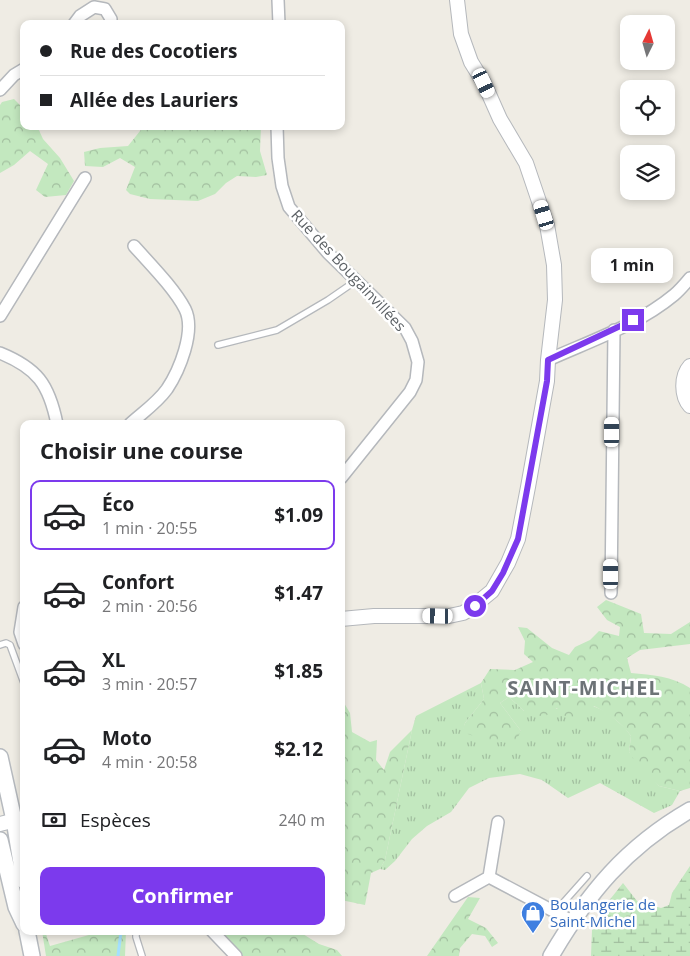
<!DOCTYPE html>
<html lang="fr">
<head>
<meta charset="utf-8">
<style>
	body { margin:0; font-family:"Open Sans",sans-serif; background:#f6f6f6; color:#202124; height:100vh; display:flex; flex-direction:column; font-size:19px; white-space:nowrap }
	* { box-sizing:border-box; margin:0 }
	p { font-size:16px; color:#757577 }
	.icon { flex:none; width:28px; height:28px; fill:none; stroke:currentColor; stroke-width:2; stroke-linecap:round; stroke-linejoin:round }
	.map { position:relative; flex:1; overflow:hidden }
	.panel { position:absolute; left:20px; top:420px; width:325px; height:515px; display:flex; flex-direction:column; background:#fff; border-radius:10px; box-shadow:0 2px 8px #0003 }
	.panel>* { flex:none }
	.top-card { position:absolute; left:20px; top:20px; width:325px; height:110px; border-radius:10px; box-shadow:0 2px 8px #0003; display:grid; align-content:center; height:110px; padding:0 20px; background:#fff }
	.needle { width:32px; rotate:5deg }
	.buttons { position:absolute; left:620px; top:15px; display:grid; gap:10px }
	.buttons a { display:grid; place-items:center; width:55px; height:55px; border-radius:10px; background:#fff; box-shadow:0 2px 8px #0003; font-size:25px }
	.end { position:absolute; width:22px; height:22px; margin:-11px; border:6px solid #7c3aed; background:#fff; box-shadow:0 0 0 2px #fff }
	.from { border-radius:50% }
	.bubble { position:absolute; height:35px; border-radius:10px; background:#fff; box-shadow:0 2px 8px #0003; font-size:16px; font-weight:700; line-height:35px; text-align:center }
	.car { position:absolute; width:15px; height:30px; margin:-15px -8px; border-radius:6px; box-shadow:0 0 4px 1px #0007; background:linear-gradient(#fff 24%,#345 0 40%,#fff 0 76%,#345 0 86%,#fff 0) }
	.top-card b { display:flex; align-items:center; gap:18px; height:48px; font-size:19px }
	.top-card b+b { border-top:1px solid #e0e0e0 }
	.top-card i { width:12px; height:12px; background:#202124 }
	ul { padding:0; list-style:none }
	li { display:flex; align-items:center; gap:15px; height:70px; margin:0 10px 8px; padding:0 10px; border:2px solid transparent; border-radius:10px }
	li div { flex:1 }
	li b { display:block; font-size:19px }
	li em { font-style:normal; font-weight:700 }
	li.active { border-color:#7c3aed }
	li>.icon { width:45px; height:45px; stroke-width:1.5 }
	h2 { padding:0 20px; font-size:22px; line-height:60px }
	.pay { display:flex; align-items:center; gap:12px; height:55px; padding:0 20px; font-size:19px }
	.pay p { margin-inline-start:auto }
	.button { display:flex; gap:10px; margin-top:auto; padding:10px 20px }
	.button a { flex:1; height:58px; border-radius:10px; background:#7c3aed; color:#fff; font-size:20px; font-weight:700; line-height:58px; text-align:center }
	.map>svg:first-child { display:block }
	.grass { fill:url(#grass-tufts) }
	.forest { fill:url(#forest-crowns) }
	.wetland { fill:url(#wetland-marsh) }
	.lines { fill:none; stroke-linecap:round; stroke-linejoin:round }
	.stream { stroke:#a4e0ff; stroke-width:3 }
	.service-casing { stroke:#b5b8bc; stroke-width:8 }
	.minor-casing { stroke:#b5b8bc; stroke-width:14 }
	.tertiary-casing { stroke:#b5b8bc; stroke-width:16 }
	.secondary-casing { stroke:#b6babf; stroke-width:18 }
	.service { stroke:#fff; stroke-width:5.5 }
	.minor { stroke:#fff; stroke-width:11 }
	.tertiary { stroke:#fff; stroke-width:14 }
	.secondary { stroke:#fff; stroke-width:15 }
	.route { stroke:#7c3aed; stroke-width:6 }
	.labels { text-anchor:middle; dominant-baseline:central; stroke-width:5; stroke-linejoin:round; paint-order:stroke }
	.street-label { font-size:15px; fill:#5c6165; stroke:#fff }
	.shop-label { font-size:15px; fill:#366cbe; stroke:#fff; text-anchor:start }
	.district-label { font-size:20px; font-weight:bold; letter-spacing:1px; fill:#6d7377; stroke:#fff }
</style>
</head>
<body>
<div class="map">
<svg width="690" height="956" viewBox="0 0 690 956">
	<defs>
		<pattern id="grass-tufts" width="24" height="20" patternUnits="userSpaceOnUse" patternTransform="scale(1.25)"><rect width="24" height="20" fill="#c3e8bf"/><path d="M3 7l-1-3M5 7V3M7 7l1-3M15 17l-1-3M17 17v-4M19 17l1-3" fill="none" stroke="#a2bf9f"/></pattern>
		<pattern id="forest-crowns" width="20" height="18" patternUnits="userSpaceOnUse" patternTransform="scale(1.25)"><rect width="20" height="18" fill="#c3e8bf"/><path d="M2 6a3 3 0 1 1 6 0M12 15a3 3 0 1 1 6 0" fill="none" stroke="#a2bf9f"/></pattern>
		<pattern id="wetland-marsh" width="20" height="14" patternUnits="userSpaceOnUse" patternTransform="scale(1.25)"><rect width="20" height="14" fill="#c3e8bf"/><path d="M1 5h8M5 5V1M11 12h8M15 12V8" fill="none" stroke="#a2bf9f"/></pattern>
	</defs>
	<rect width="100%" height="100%" fill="#efece4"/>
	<path class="grass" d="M481 683 484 699 465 723 463 732 521 731 500 703 509 697 524 711 593 706 607 712 625 728 631 736 629 752 659 786 680 791 672 805 654 813 600 783 568 798 542 780 520 774 489 778 469 788 451 812 427 826 412 839 395 861 385 870 380 869 385 860 412 730 416 716Z"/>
	<path class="forest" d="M14 99 24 109V126H37L43 139 60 158 74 181 66 195 45 197 36 190 48 164 30 151 14 165 0 173V105L2 102Z
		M144 126H261L260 151 267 175 256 177 237 176 226 183 215 194 198 201 150 199 130 194 126 190 135 167 120 158 103 167 85 166 84 152 100 148 128 146Z
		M606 600 641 614 644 633 671 634 690 622V644L640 650 627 658 631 673C652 675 672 676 690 688V788L680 791 659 786 639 768 629 752 631 736C621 722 608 713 594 706L578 719 562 715 557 708 544 717 524 711 509 697 500 703 521 731 515 743 488 741 462 732 465 723 484 699 481 683 490 669 515 670 533 662 524 654 525 641 518 627 527 628 552 648 569 655 575 647 590 640 599 631 619 636 620 627 607 620 597 607Z
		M341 698 350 713 352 732 370 742 377 740 376 760 384 770 390 752 412 730 385 860 380 869 371 873 365 905 341 900Z
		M468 897 480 898 468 919 486 928 498 943 492 947 485 936 472 934 460 948 459 956H427Z
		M42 931H45L50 946 103 931H126L125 956H46Z
		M220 931H298L319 944 337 950 342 956H242Z"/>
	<path class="wetland" d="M690 866V956H591L592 930 604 907 623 883 637 901 661 908 669 905 672 893Z"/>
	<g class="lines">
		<path class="stream" d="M118 956 121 931"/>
		<g class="service-casing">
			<path id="service" d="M218 345 277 330 328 300 357 280
				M0 645 6 643 10 645 24 683
				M555 912 587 876
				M136 931V937L142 956"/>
		</g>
		<g class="minor-casing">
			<path id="minor" d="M278 0 279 24
				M74 24 80 16 94 7 105 9 111 19 110 24
				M0 90 14 75 24 69
				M277 126 278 158 282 186 289 207 328 253 405 328 412 341 418 362 416 380 410 392 341 478
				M0 316 85 178
				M0 353C37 368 49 384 57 424
				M548 360C590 341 638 325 674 295 680 290 685 284 690 278
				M130 424C142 413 157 403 167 389 179 371 196 331 185 309 174 288 150 264 134 246
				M611 593 614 330
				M24 607 20 632 24 644
				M498 822 489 877 572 921
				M455 896 489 877
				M212 931 236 956"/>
		</g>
		<g class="tertiary-casing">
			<path id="tertiary" d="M690 366C681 376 681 396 690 406
				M341 619 374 616H449L463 613 470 609 492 591 508 563 518 539 528 487 547 381 548 360 555 300 554 265 547 225 526 163 500 119 484 83 471 62 461 34 457 0
				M0 824 24 818"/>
		</g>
		<g class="secondary-casing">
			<path id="secondary" d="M0 757 14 820 24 881
				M0 840 16 907 24 924
				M27 931 32 956
				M551 956C588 893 626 847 690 810"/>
		</g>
		<use href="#service" class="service"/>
		<use href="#minor" class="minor"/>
		<use href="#tertiary" class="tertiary"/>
		<use href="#secondary" class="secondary"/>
	</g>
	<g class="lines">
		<path class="route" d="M475 606 492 591 503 573 518 539 547 381 548 360 633 320"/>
	</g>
	<defs>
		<g id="shop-pin" transform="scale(1.25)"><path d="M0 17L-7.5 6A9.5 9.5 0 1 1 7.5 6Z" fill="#3f7fe0" stroke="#fff"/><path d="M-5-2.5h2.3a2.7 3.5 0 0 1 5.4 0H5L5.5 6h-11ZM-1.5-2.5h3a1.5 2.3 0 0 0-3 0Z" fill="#fff"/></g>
	</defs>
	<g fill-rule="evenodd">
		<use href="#shop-pin" x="533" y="913"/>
	</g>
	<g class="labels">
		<g class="street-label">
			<text transform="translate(349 270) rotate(47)">Rue des Bougainvillées</text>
		</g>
		<g class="shop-label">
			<text x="550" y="904">Boulangerie de<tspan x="550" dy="17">Saint-Michel</tspan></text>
		</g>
		<g class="district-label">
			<text x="584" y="687">SAINT-MICHEL</text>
		</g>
	</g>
</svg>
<div class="buttons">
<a><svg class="needle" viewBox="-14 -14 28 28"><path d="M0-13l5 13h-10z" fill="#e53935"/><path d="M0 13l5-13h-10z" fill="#757577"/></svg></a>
<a><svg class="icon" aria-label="locate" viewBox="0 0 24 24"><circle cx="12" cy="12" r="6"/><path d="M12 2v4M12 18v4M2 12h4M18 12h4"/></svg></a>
<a><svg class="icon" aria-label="layers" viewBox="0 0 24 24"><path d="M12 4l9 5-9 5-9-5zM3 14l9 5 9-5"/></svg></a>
</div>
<i class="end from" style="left:475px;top:606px"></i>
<i class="end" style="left:633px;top:320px"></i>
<div class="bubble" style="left:591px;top:248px;width:82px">1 min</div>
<i class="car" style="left:484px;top:83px;rotate:155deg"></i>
<i class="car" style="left:544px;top:215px;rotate:343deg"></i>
<i class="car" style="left:612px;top:432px;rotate:0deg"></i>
<i class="car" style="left:611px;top:574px;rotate:0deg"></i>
<i class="car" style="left:438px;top:616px;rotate:271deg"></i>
<div class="top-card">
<b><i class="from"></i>Rue des Cocotiers</b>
<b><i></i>Allée des Lauriers</b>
</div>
<section class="panel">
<h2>Choisir une course</h2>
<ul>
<li class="active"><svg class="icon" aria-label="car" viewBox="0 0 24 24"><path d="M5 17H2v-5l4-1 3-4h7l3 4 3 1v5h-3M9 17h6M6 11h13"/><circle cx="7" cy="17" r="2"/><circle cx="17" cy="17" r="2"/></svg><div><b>Éco</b><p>1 min · 20:55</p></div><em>$1.09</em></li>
<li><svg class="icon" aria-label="car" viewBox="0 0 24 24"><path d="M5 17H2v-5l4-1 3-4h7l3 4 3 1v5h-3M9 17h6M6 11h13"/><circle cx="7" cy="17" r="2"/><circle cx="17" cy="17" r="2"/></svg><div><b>Confort</b><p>2 min · 20:56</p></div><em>$1.47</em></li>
<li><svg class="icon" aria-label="car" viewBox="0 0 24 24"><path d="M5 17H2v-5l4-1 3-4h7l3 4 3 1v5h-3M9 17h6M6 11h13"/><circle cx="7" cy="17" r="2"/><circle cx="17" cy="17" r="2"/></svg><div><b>XL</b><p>3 min · 20:57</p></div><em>$1.85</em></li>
<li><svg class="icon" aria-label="car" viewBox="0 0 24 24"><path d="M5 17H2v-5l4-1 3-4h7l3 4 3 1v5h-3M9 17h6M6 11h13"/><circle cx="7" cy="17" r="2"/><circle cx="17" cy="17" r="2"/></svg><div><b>Moto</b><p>4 min · 20:58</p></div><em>$2.12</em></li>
</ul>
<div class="pay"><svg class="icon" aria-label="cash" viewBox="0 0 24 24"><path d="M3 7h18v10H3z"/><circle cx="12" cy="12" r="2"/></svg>Espèces<p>240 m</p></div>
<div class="button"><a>Confirmer</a></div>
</section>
</div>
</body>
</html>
